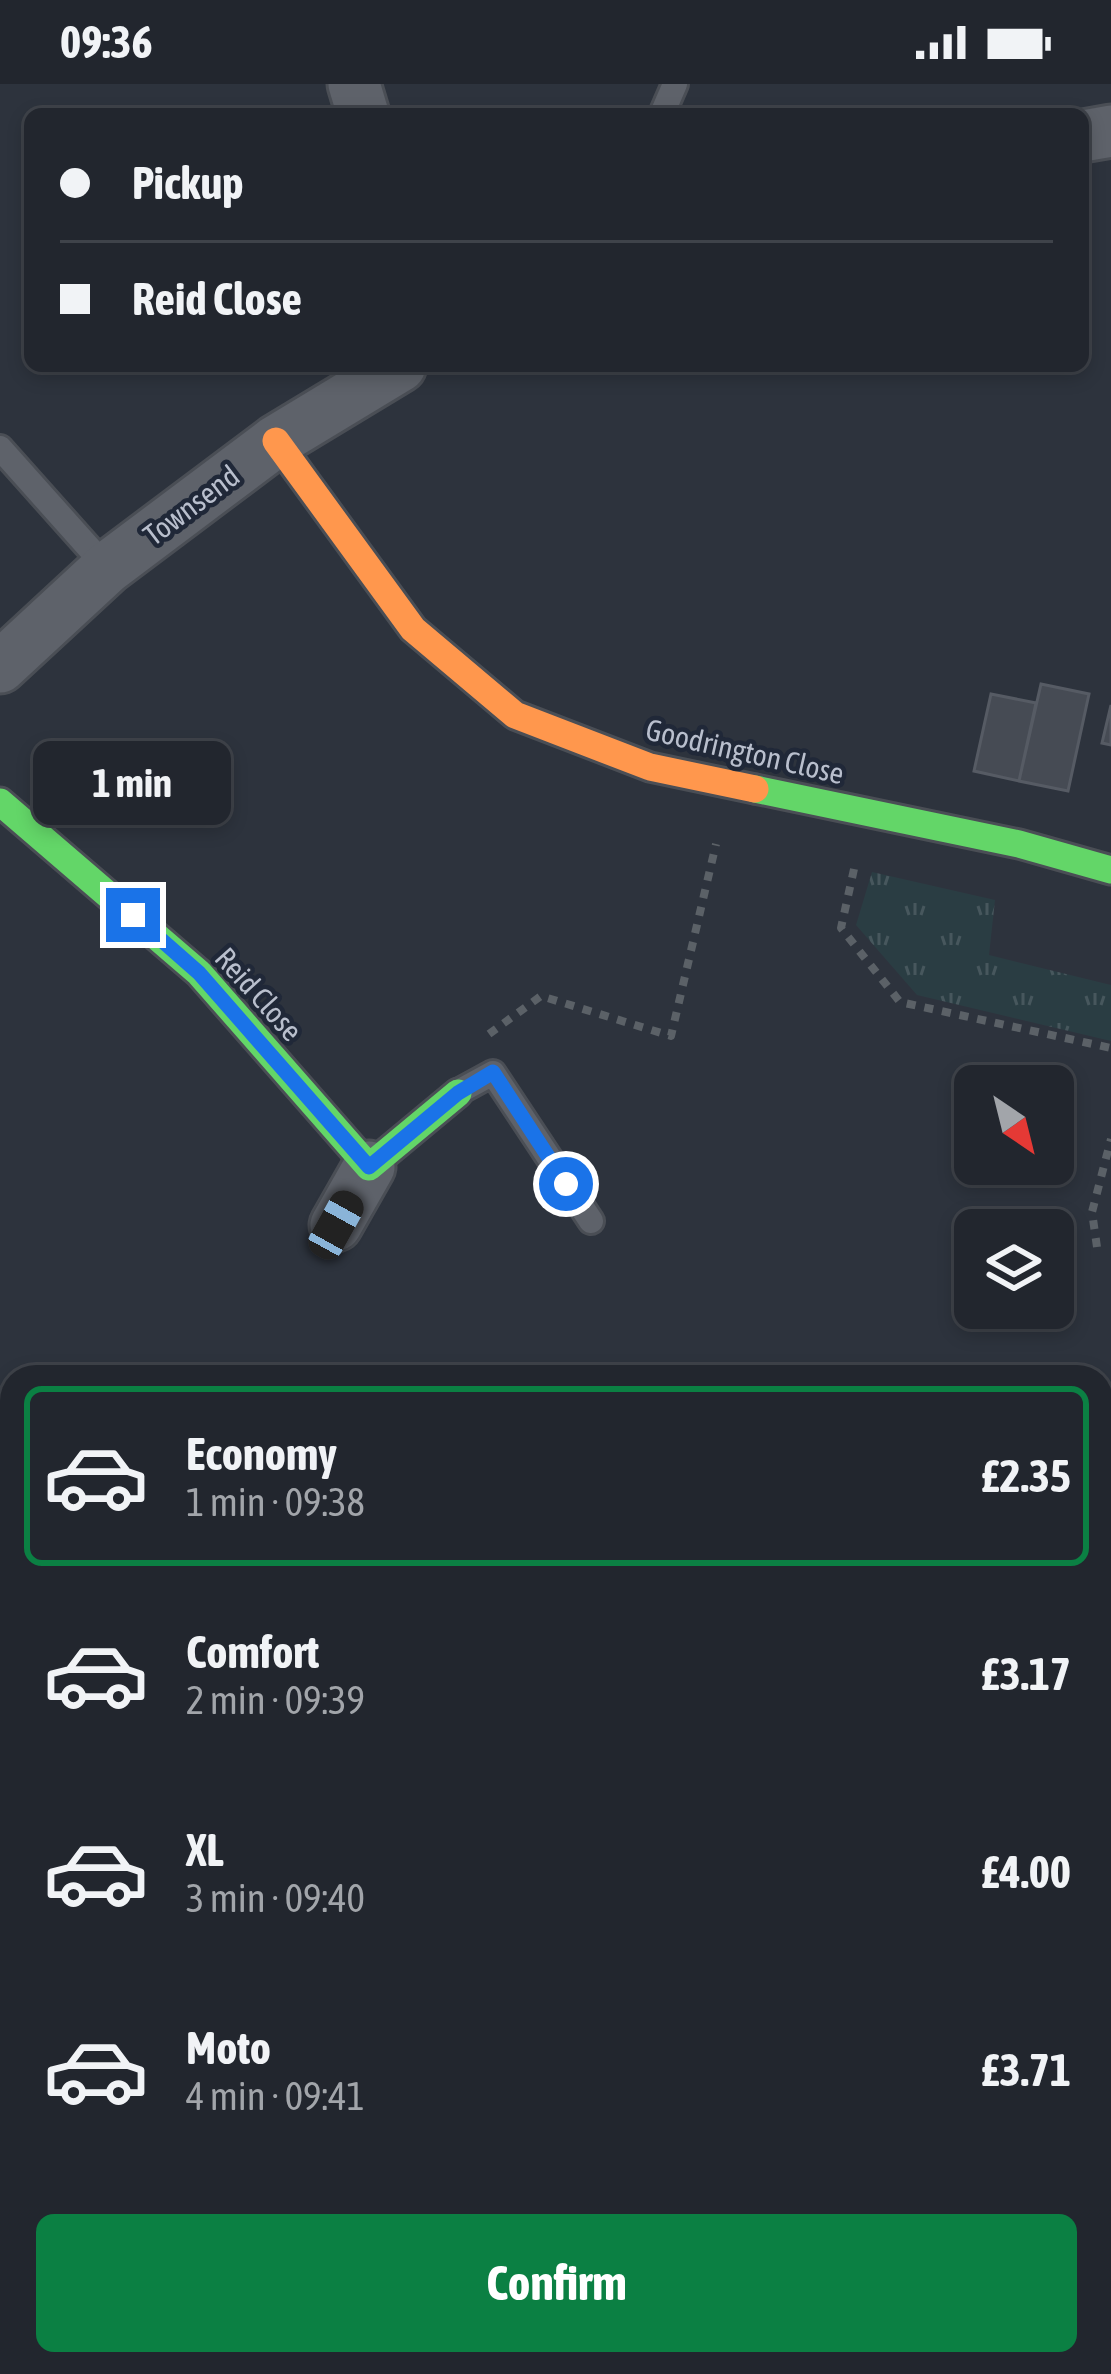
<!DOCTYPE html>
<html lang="en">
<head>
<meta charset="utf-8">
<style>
	body { margin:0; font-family:"Asap Condensed",sans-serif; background:#2a2e36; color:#f1f3f6; height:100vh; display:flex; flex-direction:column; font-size:45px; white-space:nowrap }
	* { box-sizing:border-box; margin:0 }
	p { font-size:39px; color:#a2a5aa }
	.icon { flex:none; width:66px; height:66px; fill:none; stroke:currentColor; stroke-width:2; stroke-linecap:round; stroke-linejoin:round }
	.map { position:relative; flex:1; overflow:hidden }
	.details { position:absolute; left:0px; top:1281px; width:1113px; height:1011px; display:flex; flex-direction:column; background:#22262e; border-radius:36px 36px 0 0; box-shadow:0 6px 18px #0003,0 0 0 3px #3f434a }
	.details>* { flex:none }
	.hud { position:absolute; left:24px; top:24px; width:1065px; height:264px; border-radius:18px; box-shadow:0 6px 18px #0003,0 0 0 3px #3f434a; display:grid; align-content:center; height:264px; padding:0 36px; background:#22262e }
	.needle { width:78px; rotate:145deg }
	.tools { position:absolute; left:954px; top:981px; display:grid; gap:24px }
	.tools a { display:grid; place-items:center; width:120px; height:120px; border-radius:18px; background:#22262e; box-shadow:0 6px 18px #0003,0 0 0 3px #3f434a; font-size:60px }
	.end { position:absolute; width:54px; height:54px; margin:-27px; border:15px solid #1a73e8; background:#fff; box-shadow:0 0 0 6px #fff }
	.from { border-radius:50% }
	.bubble { position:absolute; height:84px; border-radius:18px; background:#22262e; box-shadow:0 6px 18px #0003,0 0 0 3px #3f434a; font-size:39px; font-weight:700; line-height:84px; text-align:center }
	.car { position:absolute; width:36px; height:72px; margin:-36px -18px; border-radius:15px; box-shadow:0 0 9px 3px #0007; background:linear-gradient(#222 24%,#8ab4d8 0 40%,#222 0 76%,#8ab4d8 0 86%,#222 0) }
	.hud b { display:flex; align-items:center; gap:42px; height:114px; font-size:45px }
	.hud b+b { border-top:3px solid #3f434a }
	.hud i { width:30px; height:30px; background:#f1f3f6 }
	ul { padding:21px 0 0; list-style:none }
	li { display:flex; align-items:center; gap:36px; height:180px; margin:0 24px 18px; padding:0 12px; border:6px solid transparent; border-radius:18px }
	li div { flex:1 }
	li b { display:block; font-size:45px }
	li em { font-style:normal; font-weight:700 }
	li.on { border-color:#0b8043 }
	li>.icon { width:108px; height:108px; stroke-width:1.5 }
	.action { display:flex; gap:24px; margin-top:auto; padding:24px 36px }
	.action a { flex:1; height:138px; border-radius:18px; background:#0b8043; color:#fff; font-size:48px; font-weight:700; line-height:138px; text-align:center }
	.status { display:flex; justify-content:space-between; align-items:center; height:84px; padding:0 60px; background:#22262e; direction:ltr }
	.status svg { height:33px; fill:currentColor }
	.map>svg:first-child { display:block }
	.grass { fill:url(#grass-tufts) }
	.building { fill:#464b54; stroke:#565b64; stroke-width:3 }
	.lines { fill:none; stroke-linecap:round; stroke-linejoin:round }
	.lane-casing { stroke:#4a4e55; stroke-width:30 }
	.street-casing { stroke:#4a4e55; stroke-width:57 }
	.fast-casing { stroke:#4a4e55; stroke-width:33 }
	.slow-casing { stroke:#4a4e55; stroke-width:33 }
	.jam-casing { stroke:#4a4e55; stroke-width:33 }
	.path { stroke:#5b6167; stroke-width:8; stroke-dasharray:9 9; stroke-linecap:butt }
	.lane { stroke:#5e626a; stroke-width:24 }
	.street { stroke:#5e626a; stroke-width:51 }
	.fast { stroke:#63d668; stroke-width:27 }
	.slow { stroke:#ff974d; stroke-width:27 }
	.jam { stroke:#b3261e; stroke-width:27 }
	.route { stroke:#1a73e8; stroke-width:15 }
	.labels { text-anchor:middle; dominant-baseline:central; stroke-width:9; stroke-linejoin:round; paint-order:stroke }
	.street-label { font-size:30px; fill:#b9bfcd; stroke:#202838 }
</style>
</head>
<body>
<div class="status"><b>09:36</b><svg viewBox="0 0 49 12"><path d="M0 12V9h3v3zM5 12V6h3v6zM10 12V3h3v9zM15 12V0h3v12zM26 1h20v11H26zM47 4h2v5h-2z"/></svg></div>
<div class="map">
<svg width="1111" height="2290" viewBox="0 0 1111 2290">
	<defs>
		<pattern id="grass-tufts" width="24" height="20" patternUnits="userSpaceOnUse" patternTransform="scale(3)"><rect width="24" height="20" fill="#2a3d43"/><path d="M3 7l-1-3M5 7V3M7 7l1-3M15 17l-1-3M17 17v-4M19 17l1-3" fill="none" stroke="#47575d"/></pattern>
	</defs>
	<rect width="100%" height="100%" fill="#2d333d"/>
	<path class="grass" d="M872 788 995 816 989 871 1111 901V957L917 911 856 841Z"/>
	<path class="building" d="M1041 600 1089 610 1068 707 1019 697Z
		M991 610 1036 619 1019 697 974 687Z
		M1111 621V661L1102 659Z
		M1111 1699V1764L1101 1769V1703Z
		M12 2189V2226L0 2203V2195Z
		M529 2280H601L607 2290H529L525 2282Z
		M601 2280H649L631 2290H607Z"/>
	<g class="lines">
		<g class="lane-casing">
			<path id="lane" d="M662 30 675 0
				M0 364 107 484
				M460 1007 493 989 591 1137"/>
		</g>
		<g class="street-casing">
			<path id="street" d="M354 0 363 30
				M1083 52 1111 47
				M0 583 107 484 276 357 400 282
				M336 1141 369 1083
				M0 1386 12 1410
				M1101 2151 1111 2149
				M710 2290 732 2280"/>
		</g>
		<g class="fast-casing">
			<path id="fast" d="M755 705 1019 760 1111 786
				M0 718 199 889 369 1083 458 1009"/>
		</g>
		<g class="slow-casing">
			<path id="slow" d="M276 357 413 545 515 631 650 683 755 705
				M0 2022 12 2016"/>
		</g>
		<g class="jam-casing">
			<path id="jam" d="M1101 1568 1111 1565"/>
		</g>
		<path class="path" d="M854 785 841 844 900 918 1111 964
			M489 950 541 912 671 952 716 760
			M1097 1163 1092 1128 1111 1055"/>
		<use href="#lane" class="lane"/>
		<use href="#street" class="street"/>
		<use href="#fast" class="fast"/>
		<use href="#slow" class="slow"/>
		<use href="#jam" class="jam"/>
	</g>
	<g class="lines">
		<path class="route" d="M133 831 199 889 369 1083 458 1009 493 988 566 1100"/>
	</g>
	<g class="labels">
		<g class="street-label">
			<text transform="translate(191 421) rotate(-37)">Townsend</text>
			<text transform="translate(745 667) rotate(13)">Goodrington Close</text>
			<text transform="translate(259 910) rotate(48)">Reid Close</text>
		</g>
	</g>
</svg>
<div class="tools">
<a><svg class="needle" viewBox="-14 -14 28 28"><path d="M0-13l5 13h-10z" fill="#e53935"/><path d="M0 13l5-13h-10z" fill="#a2a5aa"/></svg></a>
<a><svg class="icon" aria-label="layers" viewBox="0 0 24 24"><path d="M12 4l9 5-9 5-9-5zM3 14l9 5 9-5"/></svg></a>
</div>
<i class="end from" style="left:566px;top:1100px"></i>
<i class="end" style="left:133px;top:831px"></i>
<div class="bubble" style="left:33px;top:657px;width:198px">1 min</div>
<i class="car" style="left:336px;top:1141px;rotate:29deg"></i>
<div class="hud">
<b><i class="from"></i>Pickup</b>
<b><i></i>Reid Close</b>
</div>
<section class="details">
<ul>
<li class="on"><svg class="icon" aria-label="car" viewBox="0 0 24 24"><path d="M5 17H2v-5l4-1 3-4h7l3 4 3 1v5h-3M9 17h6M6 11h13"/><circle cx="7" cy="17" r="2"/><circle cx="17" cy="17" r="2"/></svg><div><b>Economy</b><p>1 min · 09:38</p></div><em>£2.35</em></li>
<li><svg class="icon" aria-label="car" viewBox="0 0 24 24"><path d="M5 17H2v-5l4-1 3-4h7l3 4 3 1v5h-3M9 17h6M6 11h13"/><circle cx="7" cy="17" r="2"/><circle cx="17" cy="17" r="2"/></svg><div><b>Comfort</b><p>2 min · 09:39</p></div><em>£3.17</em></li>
<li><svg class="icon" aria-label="car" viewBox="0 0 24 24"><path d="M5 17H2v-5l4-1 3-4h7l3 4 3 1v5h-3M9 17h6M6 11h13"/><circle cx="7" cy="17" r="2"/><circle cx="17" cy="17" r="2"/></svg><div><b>XL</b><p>3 min · 09:40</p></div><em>£4.00</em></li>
<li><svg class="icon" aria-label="car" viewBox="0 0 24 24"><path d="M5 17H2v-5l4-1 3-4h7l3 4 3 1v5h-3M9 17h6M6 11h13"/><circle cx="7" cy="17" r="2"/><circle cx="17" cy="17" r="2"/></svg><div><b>Moto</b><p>4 min · 09:41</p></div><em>£3.71</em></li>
</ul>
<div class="action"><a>Confirm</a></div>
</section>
</div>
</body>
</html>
